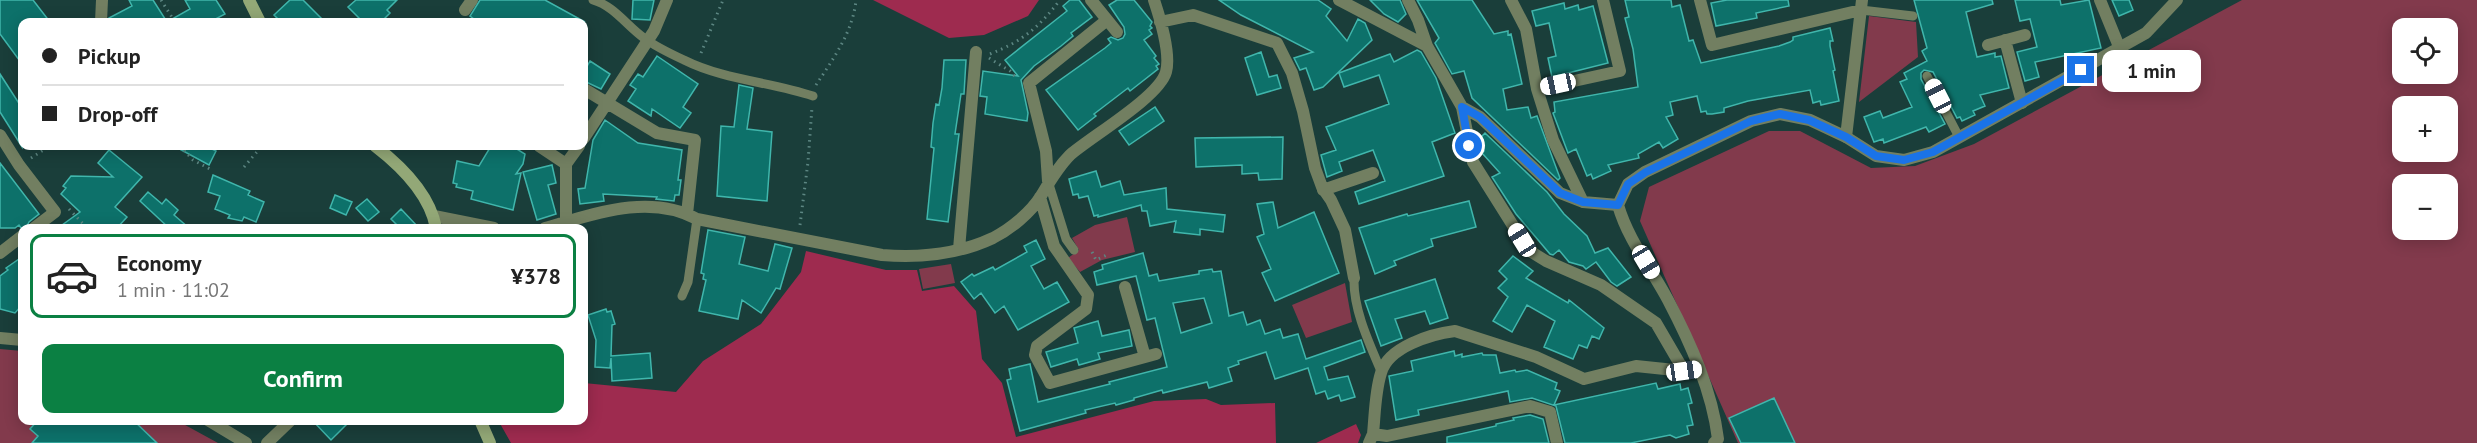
<!DOCTYPE html>
<html lang="en">
<head>
<meta charset="utf-8">
<style>
	body { margin:0; font-family:"PT Sans",sans-serif; background:#f6f6f6; color:#222; height:100vh; display:flex; flex-direction:column; font-size:22px; white-space:nowrap }
	* { box-sizing:border-box; margin:0 }
	p { font-size:20px; color:#767676 }
	.icon { flex:none; width:33px; height:33px; fill:none; stroke:currentColor; stroke-width:2; stroke-linecap:round; stroke-linejoin:round }
	.map { position:relative; flex:1; overflow:hidden }
	.drawer { position:absolute; left:18px; top:224px; width:570px; height:201px; display:flex; flex-direction:column; background:#fff; border-radius:12px; box-shadow:0 3px 15px #0003 }
	.drawer>* { flex:none }
	.hud { position:absolute; left:18px; top:18px; width:570px; height:132px; border-radius:12px; box-shadow:0 3px 15px #0003; display:grid; align-content:center; height:132px; padding:0 24px; background:#fff }
	.buttons { position:absolute; left:2392px; top:18px; display:grid; gap:12px }
	.buttons a { display:grid; place-items:center; width:66px; height:66px; border-radius:12px; background:#fff; box-shadow:0 3px 15px #0003; font-size:30px }
	.end { position:absolute; width:27px; height:27px; margin:-14px; border:8px solid #1a73e8; background:#fff; box-shadow:0 0 0 3px #fff }
	.from { border-radius:50% }
	.bubble { position:absolute; height:42px; border-radius:12px; background:#fff; box-shadow:0 3px 15px #0003; font-size:20px; font-weight:600; line-height:42px; text-align:center }
	.car { position:absolute; width:18px; height:36px; margin:-18px -9px; border-radius:8px; box-shadow:0 0 4px 2px #0007; background:linear-gradient(#fff 24%,#345 0 40%,#fff 0 76%,#345 0 86%,#fff 0) }
	.hud b { display:flex; align-items:center; gap:21px; height:57px; font-size:22px }
	.hud b+b { border-top:2px solid #e0e0e0 }
	.hud i { width:15px; height:15px; background:#222 }
	ul { padding:10px 0 0; list-style:none }
	li { display:flex; align-items:center; gap:18px; height:84px; margin:0 12px 9px; padding:0 12px; border:3px solid #e0e0e0; border-radius:12px }
	li div { flex:1 }
	li b { display:block; font-size:22px }
	li em { font-style:normal; font-weight:600 }
	li.active { border-color:#0b8043 }
	li>.icon { width:54px; height:54px; stroke-width:1.5 }
	.action { display:flex; gap:12px; margin-top:auto; padding:12px 24px }
	.action a { flex:1; height:69px; border-radius:12px; background:#0b8043; color:#fff; font-size:24px; font-weight:600; line-height:69px; text-align:center }
	.map>svg:first-child { display:block }
	.green { fill:#823a4c; fill-rule:evenodd }
	.forest { fill:#9e2b4f }
	.building { fill:#0d716a; stroke:#40b6ac; stroke-width:1.5; fill-rule:evenodd }
	.lines { fill:none; stroke-linecap:round; stroke-linejoin:round }
	.path { stroke:#5d8783; stroke-width:3; stroke-dasharray:1.5 4.5; stroke-linecap:butt }
	.service { stroke:#727f61; stroke-width:9 }
	.minor { stroke:#727f61; stroke-width:12 }
	.tertiary { stroke:#727f61; stroke-width:12 }
	.secondary { stroke:#93a877; stroke-width:12 }
	.route { stroke:#1a73e8; stroke-width:8 }
</style>
</head>
<body>
<div class="map">
<svg width="2477" height="443" viewBox="0 0 2477 443">
	<rect width="100%" height="100%" fill="#1a3e3a"/>
	<path class="green" d="M2242 0H2477V443H1738L1640 221 1649 187 1769 131H1800L1871 168 1915 166 1974 144ZM2403 28H2448V74H2403ZM2403 106H2448V152H2403ZM2403 184H2448V230H2403Z
		M1869 16 1916 22 1918 57 1859 102Z
		M1127 217 1135 252 1102 260 1080 272 1068 258 1079 250 1072 238 1095 225Z
		M951 264 955 283 923 289 919 269Z
		M1345 283 1352 322 1306 338 1292 305Z
		M0 349 22 351V420H176L218 443H0Z"/>
	<path class="forest" d="M873 0H1039L1028 16 984 35 949 38Z
		M806 251 886 270H917L922 291 954 286 976 311 982 359 1002 383 1016 437 1154 401 1206 399 1221 405 1275 403 1276 443H511L498 420H584V383L676 392 703 361 761 324 801 272Z
		M1356 424 1361 435 1358 443H1316Z"/>
	<path class="building" d="M0 0H33L50 22H22V64L0 34Z
		M129 0H153L167 22 190 9 185 0H216L225 14 210 22H109V18L132 6Z
		M290 0H303L325 22H281L274 15Z
		M356 0H397L387 10 390 13 381 22H363L348 7Z
		M480 0H545L585 22H478L470 16Z
		M633 0H654L650 20 632 19Z
		M1070 0H1079L1092 17 1071 33 1073 36 1061 46 1034 66 1021 80 1028 113 1027 121 985 114 987 97 980 96 983 71 1018 76 1005 60 1067 11 1063 6Z
		M1117 0H1134L1152 22 1150 26 1152 28 1149 30 1152 34 1144 40 1156 56 1154 58 1159 64 1156 66 1158 69 1130 91 1128 88 1094 114 1096 116 1078 130 1046 90 1105 48 1111 43 1108 39 1111 37 1118 40 1123 38 1125 34 1124 27 1109 5Z
		M1219 0H1318L1331 9 1326 16 1347 41 1358 19 1365 23 1372 40 1323 87 1314 90 1306 68 1300 70 1294 58 1313 52 1241 15Z
		M1370 0H1400L1406 14 1398 22 1384 14Z
		M1417 0H1472L1494 34 1508 31V35L1511 34 1522 84 1503 89 1507 110 1528 107 1531 118 1537 116 1560 178 1558 180 1472 98 1464 71 1452 74 1435 43 1439 38Z
		M1625 0H1671L1672 7 1680 5 1689 41 1693 40 1701 63 1779 46 1790 42 1793 40V37L1830 28 1833 41H1830V46L1835 70 1833 71 1839 101 1821 105 1820 101 1813 103 1810 90 1748 101 1724 108V112L1712 114H1707L1706 111 1701 112 1697 96 1670 102 1673 115 1666 117 1678 139 1663 148 1659 142 1638 154 1639 158 1608 165 1611 171 1593 179 1591 174 1587 176 1576 149 1568 153 1553 113 1555 112 1554 102 1638 87 1633 49 1625 18 1629 17Z
		M1727 0H1788L1789 6 1756 13 1757 18 1716 26 1711 3Z
		M1914 0H1992L1993 4 1966 12 1977 57 1995 53V57L2001 56 2009 88 1980 95 1985 106 1973 111 1975 115 1962 121 1960 117 1957 118 1933 72 1924 70 1921 73V79L1945 124 1929 132 1926 127 1884 143 1883 139 1874 142 1864 117 1880 111 1883 118 1912 107 1900 82 1907 79 1904 73 1927 61 1922 51 1927 48Z
		M2015 0H2060L2061 5 2089 0 2101 48 2035 62 2039 77 2025 81 2017 52 2037 47 2030 19 2020 21Z
		M2112 0H2129L2133 10 2119 16Z
		M1564 3 1565 9 1578 5 1579 10 1593 6 1608 63 1552 77 1548 58 1556 56 1549 23 1536 26 1532 11Z
		M1417 50 1421 52 1436 78 1455 133 1432 142 1444 176 1359 204 1355 192 1385 181 1373 150 1339 162 1342 171 1327 177 1321 155 1336 150 1326 127 1389 104 1379 75 1344 87 1339 73 1390 54 1394 62Z
		M1261 52 1269 77 1277 75 1281 88 1257 95 1245 58Z
		M657 56 698 84 683 107 691 113 680 128 652 109 651 116 628 101 636 89 630 85 638 74 643 77Z
		M944 60H966L964 94H961L955 134H959L948 222 927 219 934 148 931 147 933 123 936 104 939 105 942 88Z
		M590 61 610 74 601 89 584 81V72Z
		M0 74 22 108V147L0 112Z
		M739 85 753 88 747 129 772 132 767 201 717 196 721 126 734 127Z
		M1155 107 1164 121 1129 145 1119 131Z
		M605 120 638 143 682 150 678 180H681L679 195H675L674 201 656 199 657 197 603 194 604 201 580 204 578 189 585 188 593 140Z
		M1485 133 1547 192 1564 214 1587 236 1595 253 1608 248 1631 277 1617 286 1611 282 1596 262 1586 269 1583 266 1569 262 1559 250 1553 255 1550 254 1516 214 1492 177 1500 173 1482 153 1484 151 1477 141Z
		M1283 137 1282 179 1259 180 1258 173 1242 174V165L1196 167 1195 138Z
		M174 146H206L216 151 209 165Z
		M491 146H512L525 154 523 164 516 174 521 173 513 210 471 199 473 191 456 187 457 184 453 183 457 161 479 166Z
		M109 150 142 177 115 207 127 217 117 228H58L80 212 61 194 66 188 63 186 71 176 113 177 98 163Z
		M0 163 39 214 29 222 26 228H21L19 225 15 228H0Z
		M552 165 556 183 548 185 556 214 537 220 523 172Z
		M1096 171 1101 187 1120 181 1124 195 1166 188 1167 209 1225 215 1223 232 1200 229V235L1174 232 1176 221 1150 226 1147 211H1142L1141 205 1098 217V215L1094 216 1088 196 1079 198 1078 194 1073 195 1069 179Z
		M213 175 250 191 248 195 264 202 256 222 244 217 242 221 228 218 230 215 215 209 220 196 208 192Z
		M148 192 162 204 166 199 178 210 174 215 189 228H169L140 201Z
		M335 195 352 202 346 215 330 208Z
		M367 199 379 212 368 221 356 208Z
		M1469 201 1476 227 1431 239 1433 246 1394 261 1396 265 1375 274 1359 228 1407 214 1408 216Z
		M1273 202 1278 228 1314 212 1339 273 1275 301 1262 273 1271 269 1257 237 1264 234 1257 204Z
		M401 209 419 228H400L391 219Z
		M708 230 745 237 739 264 768 271 775 244 792 248 780 289 776 288 761 313 742 300 738 319 699 311 706 280 703 279 704 274 701 273Z
		M1036 240 1045 259 1031 266 1044 289 1057 282 1069 302 1018 330 1004 306 995 313 981 293 974 299 961 282 972 274 974 276 993 267 995 270 1027 252 1024 246Z
		M1143 253 1149 276 1157 274 1159 281 1199 274V271L1212 269 1213 272 1221 271 1229 316 1243 312 1247 325 1260 320 1265 334 1280 329 1283 338 1298 334 1306 359 1361 340 1365 352 1324 367 1328 380 1348 376 1355 397 1341 401 1339 395 1328 399 1325 391 1316 394 1308 368 1275 379 1266 352 1238 361 1239 364 1228 368 1232 381 1209 388 1207 382 1163 393 1162 390 1134 398V400L1116 405 1115 403 1085 410 1086 413 1020 431 1007 380 1011 379 1009 369 1030 364 1038 402 1110 384 1109 382 1167 367 1155 318 1147 320 1136 276 1097 285 1094 272 1103 269 1102 265ZM1204 298 1212 323 1181 333 1173 303Z
		M1513 256 1533 271 1526 278 1568 303 1569 300 1604 328 1599 339 1592 336 1587 348 1579 345 1573 359 1544 347 1555 321 1527 305 1512 332 1493 321 1508 297 1498 288 1507 279 1499 271Z
		M22 257V305L15 313 0 309V276L8 270 6 268Z
		M1435 279 1448 318 1430 324 1425 311 1395 319 1402 338 1381 346 1365 301Z
		M606 309 607 312 611 311 615 324 612 325 611 356 650 353 652 378 612 381 611 358 610 368 595 367 596 340 588 315Z
		M1098 321 1102 336 1129 330 1132 346 1098 353 1100 359 1079 365 1077 359 1051 367 1046 352 1078 343 1074 328Z
		M1454 351 1455 356 1462 354V357L1482 353 1483 355H1496L1500 373 1515 370 1516 372 1527 370 1557 383 1555 389 1560 391 1554 405 1656 383 1658 389 1680 384 1681 390 1688 388 1692 403 1688 404 1693 425 1687 426 1689 434 1676 438 1670 435 1631 443H1565L1556 406 1532 398 1510 402 1508 391 1418 410 1419 415 1396 420 1389 376 1413 371 1411 361Z
		M1774 398 1795 443H1741L1729 418Z
		M1530 415 1543 419 1549 443H1447V437L1496 426V424L1514 420 1513 418Z
		M38 420H133L157 443H32L38 436 30 429Z
		M312 420H351L331 440Z"/>
	<g class="lines">
		<path class="path" d="M161 0 175 22
			M701 53 723 0
			M990 54C1023 41 1039 27 1060 0
			M989 58 1010 71 1017 79
			M816 85C833 59 853 32 856 0
			M180 146 193 160 212 170
			M31 158 50 146
			M244 167 262 146
			M69 209 87 228
			M800 225 808 162 812 107
			M1092 252 1096 260 1109 254"/>
		<path class="service" d="M593 0C614 6 627 26 644 38 656 47 671 54 684 60 724 80 771 82 813 96
			M1861 10 1913 16
			M1927 76 1959 137
			M1048 181 1066 239 1074 250
			M1354 278C1353 309 1369 343 1381 371
			M682 296 688 282 697 219"/>
		<path class="minor" d="M1091 0 1117 32
			M1339 0 1427 46
			M1408 0 1418 20 1427 46 1462 107 1480 117 1560 193 1583 202 1618 205
			M1511 0 1526 29 1537 89 1553 140 1583 202
			M1700 0 1712 45 1861 10
			M2100 0 2120 49
			M465 10 472 0
			M101 22 102 0
			M1160 22 1193 15 1277 43 1292 73 1303 111 1315 168 1322 187 1331 200 1345 230 1354 278
			M2005 40 2022 103
			M1988 45 2025 35
			M584 89 657 133 695 140 687 214
			M1537 89 1620 71 1603 0
			M1462 107 1473 162 1522 240 1533 253 1546 261 1601 285 1656 323 1684 371 1699 369
			M0 135 19 165 55 212 34 228
			M1846 137 1862 0
			M584 138 654 31 667 0
			M539 146 566 164
			M1048 181 1046 151 1029 83 1107 20
			M1323 190 1373 173
			M1040 197 1054 246 1088 295 1086 309 1037 346 1035 355 1050 383 1156 354
			M434 216 494 228
			M566 222V164L579 146
			M545 228C594 214 649 193 697 219L882 255C919 258 959 254 993 238 1011 229 1031 212 1041 196 1050 181 1058 167 1070 155 1092 136 1159 97 1166 72 1171 54 1160 18 1154 0
			M959 249 976 52
			M0 253 22 236
			M1125 287 1145 357
			M1373 434 1387 436 1530 406 1550 412 1557 443
			M267 443 291 420
			M1369 443 1373 434C1375 414 1375 392 1381 373 1388 347 1431 334 1455 331L1536 357 1584 379 1636 366 1684 371"/>
		<path class="tertiary" d="M0 338 22 340
			M208 420 246 443
			M1714 443 1718 439C1712 390 1690 342 1668 300 1651 268 1628 240 1618 205L1628 184 1645 172 1751 121 1780 114 1810 120 1846 137 1876 156 1904 160 1933 152 2146 33 2177 0"/>
		<path class="secondary" d="M249 0 260 22
			M375 146C401 166 430 195 436 228
			M480 420 490 443"/>
	</g>
	<g class="lines">
		<path class="route" d="M1469 146 1462 107 1480 117 1560 193 1583 202 1618 205 1628 184 1646 172 1751 121 1780 114 1809 120 1846 137 1876 156 1904 160 1933 152 2081 70"/>
	</g>
</svg>
<div class="buttons">
<a><svg class="icon" aria-label="locate" viewBox="0 0 24 24"><circle cx="12" cy="12" r="6"/><path d="M12 2v4M12 18v4M2 12h4M18 12h4"/></svg></a>
<a>+</a>
<a>−</a>
</div>
<i class="end from" style="left:1469px;top:146px"></i>
<i class="end" style="left:2081px;top:70px"></i>
<div class="bubble" style="left:2102px;top:50px;width:99px">1 min</div>
<i class="car" style="left:1558px;top:84px;rotate:258deg"></i>
<i class="car" style="left:1938px;top:96px;rotate:333deg"></i>
<i class="car" style="left:1522px;top:240px;rotate:328deg"></i>
<i class="car" style="left:1646px;top:262px;rotate:149deg"></i>
<i class="car" style="left:1684px;top:371px;rotate:82deg"></i>
<div class="hud">
<b><i class="from"></i>Pickup</b>
<b><i></i>Drop-off</b>
</div>
<section class="drawer">
<ul>
<li class="active"><svg class="icon" aria-label="car" viewBox="0 0 24 24"><path d="M5 17H2v-5l4-1 3-4h7l3 4 3 1v5h-3M9 17h6M6 11h13"/><circle cx="7" cy="17" r="2"/><circle cx="17" cy="17" r="2"/></svg><div><b>Economy</b><p>1 min · 11:02</p></div><em>¥378</em></li>
</ul>
<div class="action"><a>Confirm</a></div>
</section>
</div>
</body>
</html>
